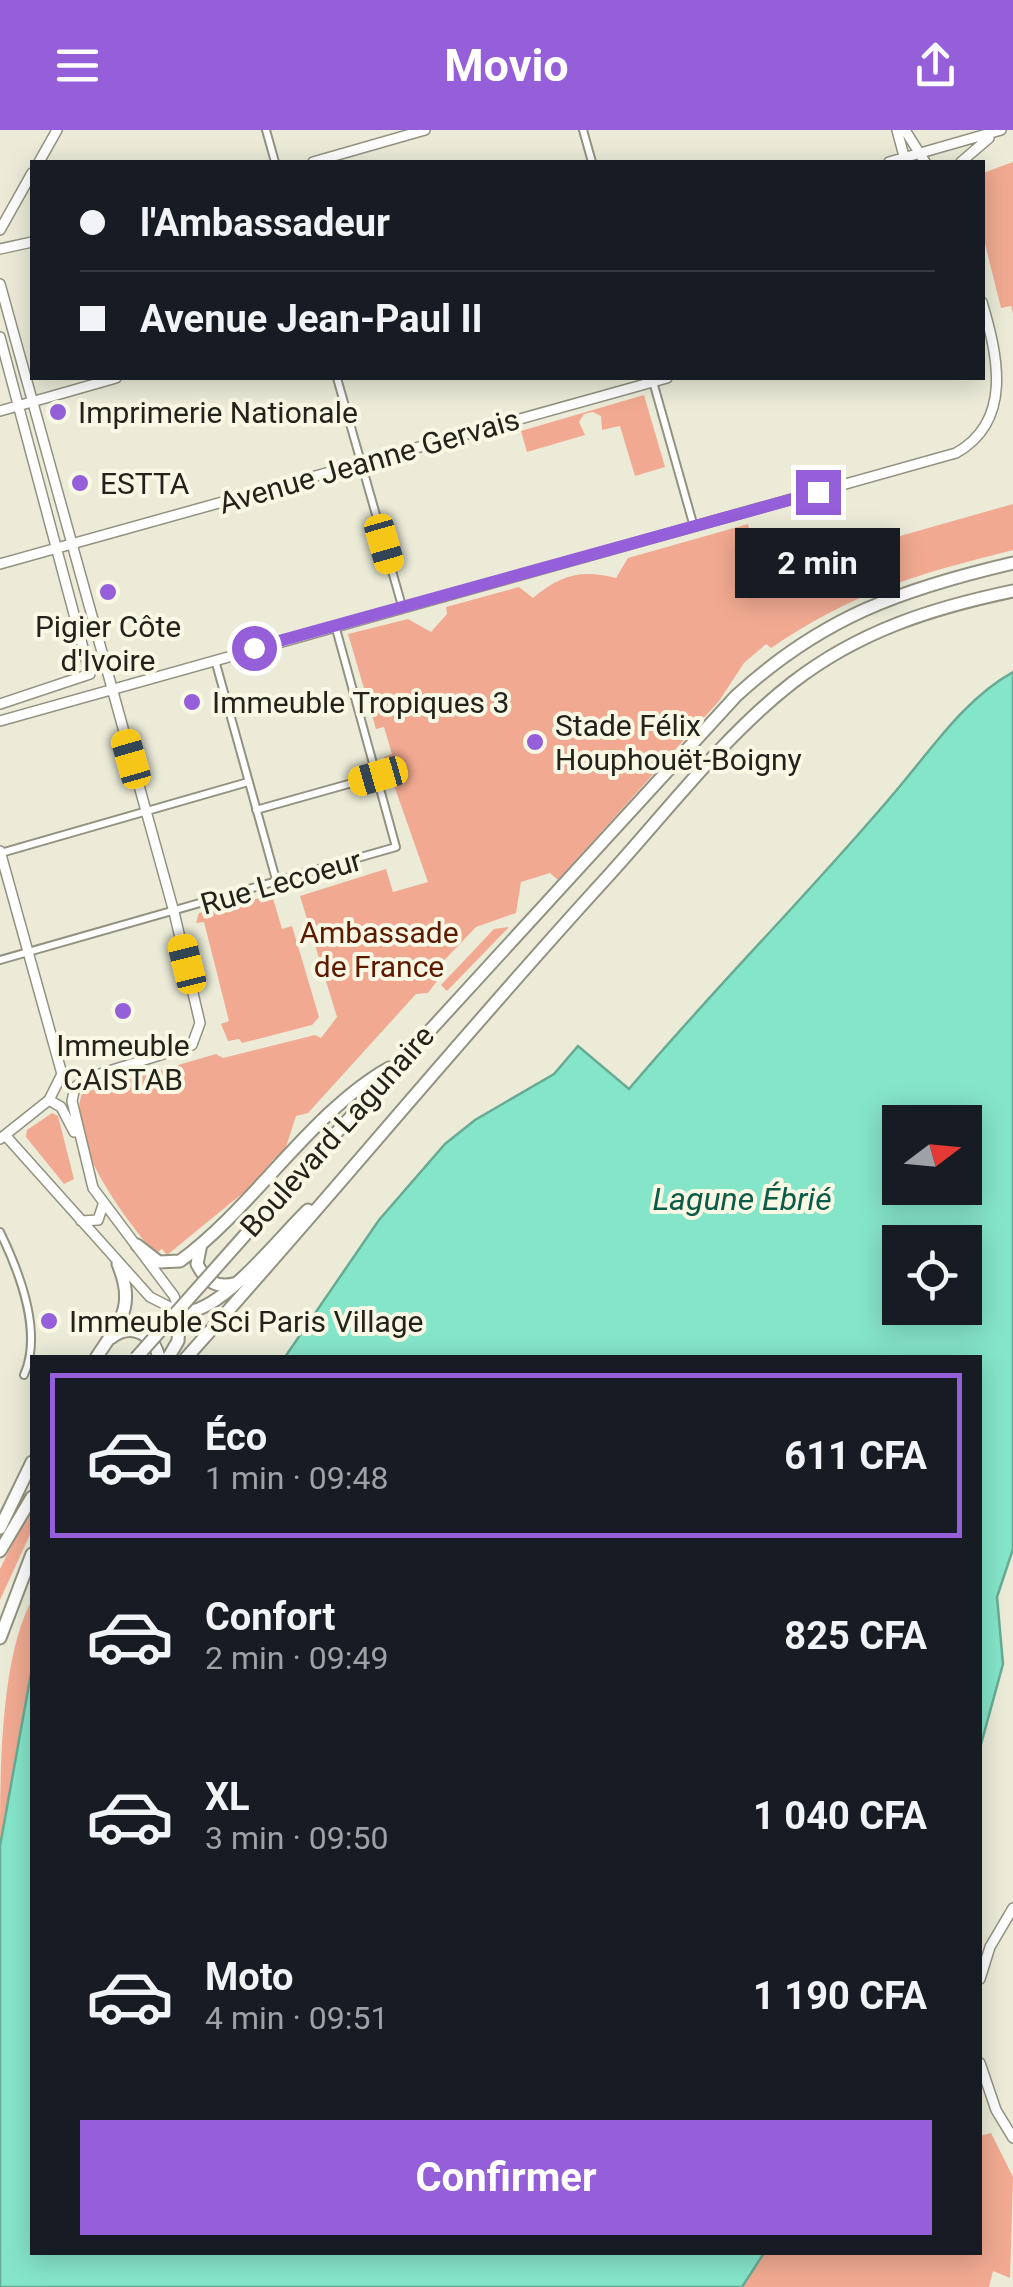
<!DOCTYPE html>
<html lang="fr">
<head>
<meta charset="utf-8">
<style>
	body { margin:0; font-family:Roboto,sans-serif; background:#20242c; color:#f1f3f6; height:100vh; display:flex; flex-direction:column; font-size:38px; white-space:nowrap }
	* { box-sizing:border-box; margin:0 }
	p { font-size:32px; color:#9ea1a6 }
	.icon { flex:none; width:55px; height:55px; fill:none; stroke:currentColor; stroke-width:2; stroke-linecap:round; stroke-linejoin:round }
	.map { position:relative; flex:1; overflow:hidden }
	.panel { position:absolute; left:30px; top:1225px; width:952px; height:900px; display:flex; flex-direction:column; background:#171b24; border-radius:0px; box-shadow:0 5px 25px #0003 }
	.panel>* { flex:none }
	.guide { position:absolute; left:30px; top:30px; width:955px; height:220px; border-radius:0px; box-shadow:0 5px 25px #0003; display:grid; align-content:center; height:220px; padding:0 50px; background:#171b24 }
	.needle { width:65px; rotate:74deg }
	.controls { position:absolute; left:882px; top:975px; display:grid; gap:20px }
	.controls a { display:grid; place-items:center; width:100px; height:100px; border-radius:0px; background:#171b24; box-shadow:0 5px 25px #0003; font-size:50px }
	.end { position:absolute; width:45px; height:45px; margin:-22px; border:12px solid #945fd8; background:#fff; box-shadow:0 0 0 5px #fff }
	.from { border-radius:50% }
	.bubble { position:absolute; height:70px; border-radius:0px; background:#171b24; box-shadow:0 5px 25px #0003; font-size:32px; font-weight:700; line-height:70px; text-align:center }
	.car { position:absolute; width:30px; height:60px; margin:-30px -15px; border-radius:12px; box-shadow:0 0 8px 2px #0007; background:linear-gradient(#f5c518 24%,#345 0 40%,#f5c518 0 76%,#345 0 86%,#f5c518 0) }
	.guide b { display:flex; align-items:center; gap:35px; height:95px; font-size:38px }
	.guide b+b { border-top:2px solid #363941 }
	.guide i { width:25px; height:25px; background:#f1f3f6 }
	ul { padding:18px 0 0; list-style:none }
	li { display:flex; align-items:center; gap:30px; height:165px; margin:0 20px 15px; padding:0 30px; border:5px solid transparent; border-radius:0px }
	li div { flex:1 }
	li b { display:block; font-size:38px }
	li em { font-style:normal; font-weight:700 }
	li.on { border-color:#945fd8 }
	li>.icon { width:90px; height:90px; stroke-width:1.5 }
	.cta { display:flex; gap:20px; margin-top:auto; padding:20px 50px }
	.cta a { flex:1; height:115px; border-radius:0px; background:#945fd8; color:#fff; font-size:40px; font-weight:700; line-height:115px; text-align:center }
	header { display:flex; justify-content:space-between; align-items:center; height:130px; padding:0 50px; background:#945fd8; color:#fff; font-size:45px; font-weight:700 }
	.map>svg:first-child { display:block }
	.green { fill:#f1aa91 }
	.water { fill:#85e5c8; stroke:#68ab94; stroke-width:2.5; fill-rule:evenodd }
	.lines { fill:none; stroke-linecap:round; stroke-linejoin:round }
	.street-casing { stroke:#929281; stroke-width:10 }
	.secondary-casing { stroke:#929281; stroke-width:12 }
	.highway-casing { stroke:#929281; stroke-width:15 }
	.street { stroke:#fff; stroke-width:6 }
	.secondary { stroke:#fff; stroke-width:9 }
	.highway { stroke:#fff; stroke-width:11 }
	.highway-bridge-casing { stroke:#929281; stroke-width:15; stroke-linecap:butt }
	.highway-bridge { stroke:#fff; stroke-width:11 }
	.route { stroke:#945fd8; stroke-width:12 }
	.poi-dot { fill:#945fd8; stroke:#f9f8e5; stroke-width:4 }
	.labels { text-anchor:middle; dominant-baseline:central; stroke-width:8; stroke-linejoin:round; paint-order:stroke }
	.poi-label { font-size:30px; fill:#23231c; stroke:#f9f8e5; text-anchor:start }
	.street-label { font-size:30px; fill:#23231c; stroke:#f9f8e5 }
	.park-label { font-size:30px; fill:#5e1a00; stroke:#f9f8e5 }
	.water-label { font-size:32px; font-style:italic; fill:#0a5c49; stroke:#f9f8e5 }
</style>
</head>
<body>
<header><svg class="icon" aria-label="menu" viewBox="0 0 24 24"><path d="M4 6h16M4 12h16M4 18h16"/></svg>Movio<svg class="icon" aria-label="share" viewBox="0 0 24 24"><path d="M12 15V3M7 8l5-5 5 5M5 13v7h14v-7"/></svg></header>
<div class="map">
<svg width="1013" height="2157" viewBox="0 0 1013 2157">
	<rect width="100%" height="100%" fill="#ebebd8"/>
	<path class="green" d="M1013 32V183L1011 176 1001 178 983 106V43Z
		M644 265 665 337 635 346 620 296 602 300 601 286 593 282 584 284 579 292 585 305 527 322 521 301Z
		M1013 374V420C918 444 853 462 771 518L766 514 744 533 719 571 558 750 550 743 521 752 516 783 476 797 433 842 437 851 428 863 416 864 308 983 296 986 284 1023 273 1030 254 1054 167 1125 162 1119 155 1124C126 1089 65 1012 82 963L216 924 223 928 315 905 321 908 337 887 300 766 386 739 393 762 428 752 384 627 392 624 384 597 376 599 348 504 408 489 431 502 447 484 446 477 519 457 533 468C560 445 581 439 616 448L628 428 748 394 755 423 773 442Z
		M272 765 282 799 292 796 319 887 312 895 242 913 239 909 228 911 221 894 229 891 204 792 196 793 199 783Z
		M509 797 447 861 441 855 494 799Z
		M52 983 58 986 74 1049 64 1054 26 1007 27 1000Z
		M32 1374V1400L0 1470V1439Z
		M32 1470V1538L0 1716C0 1645 0 1528 32 1470Z
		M991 2003 1013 2047 1010 2148 993 2141 989 2157H742L764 2123 980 2122V2006Z"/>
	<path class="water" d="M1013 542V1419L997 1467 1003 1534 980 1618V1228L285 1227 379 1090 445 1014 475 990 554 944 578 916 629 959C715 857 810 763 895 662 931 620 964 569 1013 542ZM900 992H965V1058H900ZM965 1112V1178H900V1112Z
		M32 1538V2122L764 2123 742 2157H0V1716Z"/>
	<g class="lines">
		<g class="street-casing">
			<path id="street" d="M266 0 275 32
				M583 0 592 32
				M337 248 402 476
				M652 248 694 397
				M215 530 277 753
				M256 680 377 646
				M1 723 248 652
				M0 830 396 717 335 495
				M0 1102C19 1141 43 1203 24 1245"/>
		</g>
		<g class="secondary-casing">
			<path id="secondary" d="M897 0 905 30
				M905 0 925 32
				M39 32 57 0
				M313 32 425 0
				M889 32 1001 0
				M961 32 989 8
				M0 100 32 43
				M0 119 32 112
				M0 154 174 782 200 893 192 915 90 947 75 957 72 971 93 1058 174 1166 180 1182
				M0 207 90 544
				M0 281 116 248
				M0 434 667 248
				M0 574 90 544
				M0 591 956 323C1013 291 998 226 982 172
				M0 721 62 944 49 970 0 1009
				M49 970 61 977 74 1002
				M5 1005 150 1167 180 1182
				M81 1091 98 1090 103 1075
				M980 1849 990 1817 1013 1778
				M980 1933 996 1980 1013 2008"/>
		</g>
		<g class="highway-casing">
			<path id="highway" d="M316 1025 736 566C822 487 902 459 1013 433
				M201 1114 197 1134C206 1152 217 1159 237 1153
				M137 1115 159 1132 180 1131C253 1078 312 981 389 938
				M111 1208C131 1192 154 1204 159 1228
				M96 1228C120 1191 136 1177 118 1134
				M168 1228 178 1211 180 1182C219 1187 279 1107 308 1080
				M186 1228C330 1068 465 902 610 744 668 680 724 606 792 553 859 501 932 478 1013 461
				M0 1398 32 1332
				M0 1421 32 1367
				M0 1508 32 1424"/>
		</g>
		<use href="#street" class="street"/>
		<use href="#secondary" class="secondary"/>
		<use href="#highway" class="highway"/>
		<g class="highway-bridge-casing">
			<path id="highway-bridge" d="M136 1228 316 1025"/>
		</g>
		<use href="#highway-bridge" class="highway-bridge"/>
	</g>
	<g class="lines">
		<path class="route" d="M254 518 818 362"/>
	</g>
	<g class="poi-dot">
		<circle cx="58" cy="282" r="10"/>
		<circle cx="80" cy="353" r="10"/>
		<circle cx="108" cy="462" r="10"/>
		<circle cx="192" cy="572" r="10"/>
		<circle cx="535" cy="612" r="10"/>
		<circle cx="123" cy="881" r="10"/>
		<circle cx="49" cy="1191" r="10"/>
	</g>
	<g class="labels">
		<g class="poi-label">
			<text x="78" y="282">Imprimerie Nationale</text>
			<text x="100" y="353">ESTTA</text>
			<text x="108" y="496" text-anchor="middle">Pigier Côte<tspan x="108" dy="34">d'Ivoire</tspan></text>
			<text x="212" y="572">Immeuble Tropiques 3</text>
			<text x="555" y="595">Stade Félix<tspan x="555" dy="34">Houphouët-Boigny</tspan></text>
			<text x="123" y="915" text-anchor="middle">Immeuble<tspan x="123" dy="34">CAISTAB</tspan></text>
			<text x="69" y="1191">Immeuble Sci Paris Village</text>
		</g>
		<g class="street-label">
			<text transform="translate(369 331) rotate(-16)">Avenue Jeanne Gervais</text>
			<text transform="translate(281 752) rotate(-16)">Rue Lecoeur</text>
			<text transform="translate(337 1001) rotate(-48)">Boulevard Lagunaire</text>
		</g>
		<g class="park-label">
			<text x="379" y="802">Ambassade<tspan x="379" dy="34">de France</tspan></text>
		</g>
		<g class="water-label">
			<text x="742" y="1069">Lagune Ébrié</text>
		</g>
	</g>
</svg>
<div class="controls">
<a><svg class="needle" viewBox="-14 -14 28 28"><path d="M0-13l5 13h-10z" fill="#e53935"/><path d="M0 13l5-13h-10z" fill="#9ea1a6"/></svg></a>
<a><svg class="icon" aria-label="locate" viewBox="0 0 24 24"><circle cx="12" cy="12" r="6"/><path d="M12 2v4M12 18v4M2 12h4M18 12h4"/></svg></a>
</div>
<i class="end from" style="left:254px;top:518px"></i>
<i class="end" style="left:818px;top:362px"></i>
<div class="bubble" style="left:735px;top:398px;width:165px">2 min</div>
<i class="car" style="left:384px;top:414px;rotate:164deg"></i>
<i class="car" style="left:131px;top:629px;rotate:344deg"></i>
<i class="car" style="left:378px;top:646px;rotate:254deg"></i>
<i class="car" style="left:187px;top:834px;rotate:346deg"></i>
<div class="guide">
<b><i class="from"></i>l'Ambassadeur</b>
<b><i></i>Avenue Jean-Paul II</b>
</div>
<section class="panel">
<ul>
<li class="on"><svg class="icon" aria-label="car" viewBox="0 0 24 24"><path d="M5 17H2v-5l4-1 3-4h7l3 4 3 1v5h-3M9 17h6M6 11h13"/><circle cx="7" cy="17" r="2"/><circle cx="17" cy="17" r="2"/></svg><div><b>Éco</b><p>1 min · 09:48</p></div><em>611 CFA</em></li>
<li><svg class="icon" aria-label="car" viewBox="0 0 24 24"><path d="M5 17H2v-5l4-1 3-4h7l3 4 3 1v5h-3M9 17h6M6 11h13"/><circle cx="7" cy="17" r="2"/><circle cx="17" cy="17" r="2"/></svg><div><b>Confort</b><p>2 min · 09:49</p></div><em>825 CFA</em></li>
<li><svg class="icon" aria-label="car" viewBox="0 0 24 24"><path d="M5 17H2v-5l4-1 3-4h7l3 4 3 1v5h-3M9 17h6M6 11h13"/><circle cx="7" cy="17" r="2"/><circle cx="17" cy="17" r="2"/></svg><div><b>XL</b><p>3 min · 09:50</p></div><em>1 040 CFA</em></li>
<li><svg class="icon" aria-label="car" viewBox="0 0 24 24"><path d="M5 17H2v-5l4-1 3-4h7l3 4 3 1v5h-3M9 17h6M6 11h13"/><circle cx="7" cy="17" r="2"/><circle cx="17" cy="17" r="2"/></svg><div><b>Moto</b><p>4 min · 09:51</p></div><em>1 190 CFA</em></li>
</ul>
<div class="cta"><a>Confirmer</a></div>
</section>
</div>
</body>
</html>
